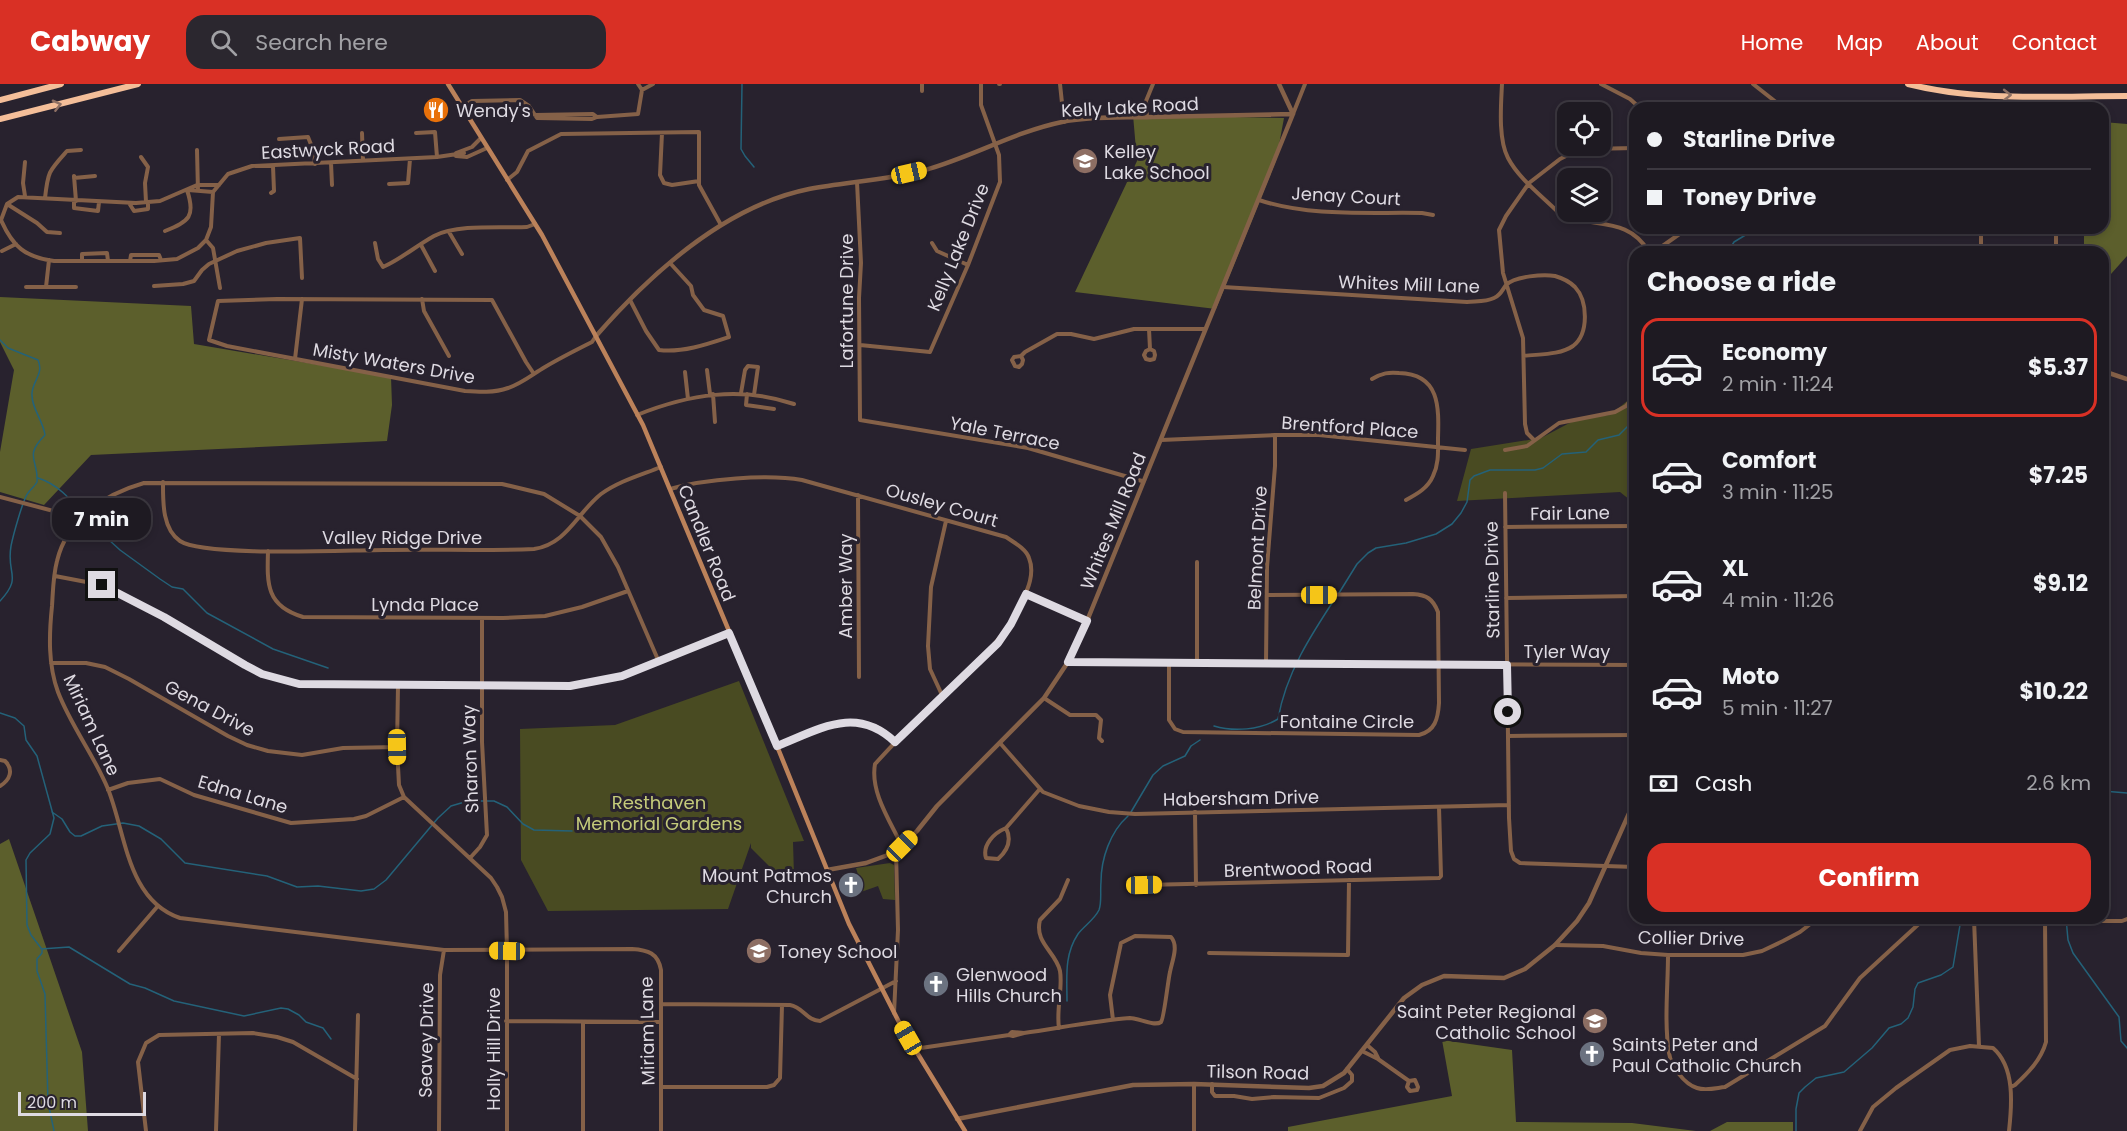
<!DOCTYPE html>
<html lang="en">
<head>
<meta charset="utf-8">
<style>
	body { margin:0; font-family:Poppins,sans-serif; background:#2b272f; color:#f1f3f6; height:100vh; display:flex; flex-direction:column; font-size:22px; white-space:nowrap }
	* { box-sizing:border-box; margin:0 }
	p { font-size:20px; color:#a1a1a5 }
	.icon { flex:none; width:33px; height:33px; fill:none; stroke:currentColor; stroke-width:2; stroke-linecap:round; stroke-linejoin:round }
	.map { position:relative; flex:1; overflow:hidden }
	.drawer { position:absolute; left:1629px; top:162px; width:480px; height:678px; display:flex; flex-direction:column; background:#1e1a22; border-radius:18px; box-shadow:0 3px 9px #0003,0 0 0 2px #3c3840 }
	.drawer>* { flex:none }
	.banner { position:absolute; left:1629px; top:18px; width:480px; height:132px; border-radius:18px; box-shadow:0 3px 9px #0003,0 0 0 2px #3c3840; display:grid; align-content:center; height:132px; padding:0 18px; background:#1e1a22 }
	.buttons { position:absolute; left:1557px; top:18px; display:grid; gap:12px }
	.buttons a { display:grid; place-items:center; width:54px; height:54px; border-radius:12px; background:#1e1a22; box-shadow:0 3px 9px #0003,0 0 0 2px #3c3840; font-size:30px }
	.scale { position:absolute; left:18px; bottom:15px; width:128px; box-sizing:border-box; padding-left:6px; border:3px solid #dedae2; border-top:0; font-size:16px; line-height:21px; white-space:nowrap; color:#dedae2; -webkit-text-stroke:4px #28222e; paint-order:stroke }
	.end { position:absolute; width:27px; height:27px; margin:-14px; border:8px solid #dedae2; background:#111; box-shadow:0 0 0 3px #111 }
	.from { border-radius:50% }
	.bubble { position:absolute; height:42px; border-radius:18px; background:#1e1a22; box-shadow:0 3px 9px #0003,0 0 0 2px #3c3840; font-size:20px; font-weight:700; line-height:42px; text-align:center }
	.car { position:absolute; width:18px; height:36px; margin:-18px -9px; border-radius:8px; box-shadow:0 0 4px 2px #0007; background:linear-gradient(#f5c518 24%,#345 0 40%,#f5c518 0 76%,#345 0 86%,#f5c518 0) }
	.banner b { display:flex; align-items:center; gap:21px; height:57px; font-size:22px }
	.banner b+b { border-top:2px solid #3c3840 }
	.banner i { width:15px; height:15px; background:#f1f3f6 }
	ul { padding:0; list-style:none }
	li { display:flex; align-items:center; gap:18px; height:99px; margin:0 12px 9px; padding:0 6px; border:3px solid transparent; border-radius:18px }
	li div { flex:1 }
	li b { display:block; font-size:22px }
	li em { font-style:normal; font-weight:700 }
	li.on { border-color:#d93025 }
	li>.icon { width:54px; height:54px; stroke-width:1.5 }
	h2 { padding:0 18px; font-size:27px; line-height:72px }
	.pay { display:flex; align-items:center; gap:15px; height:66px; padding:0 18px; font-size:22px }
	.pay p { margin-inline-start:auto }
	.button { display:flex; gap:12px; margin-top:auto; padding:12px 18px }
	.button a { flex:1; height:69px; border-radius:18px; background:#d93025; color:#fff; font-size:24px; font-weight:700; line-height:69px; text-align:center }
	header { display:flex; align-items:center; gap:36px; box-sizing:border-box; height:84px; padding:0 30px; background:#d93025; color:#fff }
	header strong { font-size:28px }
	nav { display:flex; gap:33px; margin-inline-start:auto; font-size:21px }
	.search { width:420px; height:54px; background:#2b272f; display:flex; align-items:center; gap:15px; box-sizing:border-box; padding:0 21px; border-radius:18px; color:#a1a1a5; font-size:22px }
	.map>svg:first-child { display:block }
	.green { fill:#494b22 }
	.forest { fill:#5c5f2c }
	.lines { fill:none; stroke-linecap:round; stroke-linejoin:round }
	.stream { stroke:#246279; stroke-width:1.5 }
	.minor { stroke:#856148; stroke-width:4 }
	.tertiary { stroke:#856148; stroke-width:4.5 }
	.secondary { stroke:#bc825a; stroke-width:4.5 }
	.motorway { stroke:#f4be99; stroke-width:6 }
	.oneway { stroke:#8e7064 }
	.route { stroke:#dedae2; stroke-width:8 }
	.labels { text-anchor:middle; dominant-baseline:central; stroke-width:6; stroke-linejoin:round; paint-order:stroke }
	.street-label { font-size:18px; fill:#dedae2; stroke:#28222e }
	.poi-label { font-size:18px; fill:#dedae2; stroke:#28222e; text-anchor:start }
	.park-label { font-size:18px; fill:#c4ca7a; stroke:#28222e }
</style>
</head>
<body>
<header>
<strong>Cabway</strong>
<div class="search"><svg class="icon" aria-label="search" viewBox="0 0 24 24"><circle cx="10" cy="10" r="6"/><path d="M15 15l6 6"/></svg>Search here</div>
<nav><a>Home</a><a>Map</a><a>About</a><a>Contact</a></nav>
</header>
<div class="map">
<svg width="2127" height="1047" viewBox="0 0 2127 1047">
	<rect width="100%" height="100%" fill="#28222e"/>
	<path class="green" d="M1632 313 1635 318V420L1620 408 1457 417 1471 365 1541 354 1577 335 1610 331Z
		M739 597 804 757 793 758 794 791H778L751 764V759L728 825 548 827 521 776 520 645 615 641Z
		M890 779 894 781 895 816 883 815 878 802 861 808 858 799 860 797 856 784Z"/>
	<path class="forest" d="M1133 31 1284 34 1276 77 1216 225 1075 208 1137 77Z
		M2103 38 2127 40V172L2111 190H2103V168H2084V144H2103Z
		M0 213 191 222 194 260 391 293 392 321 387 357 91 371 44 421 0 408V368L14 286 0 258Z
		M9 755 82 968 88 1047H0V760Z
		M1442 956 1512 966 1516 1038 1632 1039 1696 1047H1288V1043L1452 1012Z
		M1727 1038H1793V1047H1710Z"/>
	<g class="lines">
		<path class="stream" d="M742 0 741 65 745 72 754 83
			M1728 168 1734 158 1757 144
			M0 256 8 264 38 276C44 290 33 296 32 309 31 324 43 336 45 351 23 373 39 376 37 398 35 402 31 405 28 409 23 415 13 452 11 462 6 491 23 492 0 517
			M38 394C57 400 70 414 82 430
			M85 434 120 466 160 495 172 503 183 505 207 529 273 565 328 584
			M1339 509 1357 480 1368 469 1376 464 1406 459 1436 450 1452 440 1461 429 1467 418 1470 396 1474 392 1490 386H1535L1543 384 1562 370 1586 368 1598 356 1619 351 1635 335
			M0 629 15 634 24 642 26 656 37 672 54 734 50 750 30 769 26 776 27 841 31 851 41 864
			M1214 642C1234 648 1260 646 1278 635 1286 589 1311 551 1336 513
			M2103 707 2127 709
			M52 728 62 735 70 748 75 752H81L102 742 123 739 139 742 161 755 185 779 267 792 297 803 318 802 361 807 374 805 386 796 438 734 451 722 468 717H494L507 723 523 740 534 746 572 747
			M1131 728 1153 691 1163 682 1185 672 1191 662 1200 656
			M2066 834 2068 856 2073 869 2119 933 2121 957 2127 964
			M41 865 69 863 130 900 145 904 174 917 244 932 281 924 288 925 299 931 306 938 323 944 331 955
			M42 866V869L37 875V887L45 910 48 1018 54 1047
			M1067 917C1067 893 1064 871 1078 850 1084 842 1094 836 1099 826 1102 818 1100 807 1101 798 1101 775 1110 748 1128 732
			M1796 1047V1025L1799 1009 1805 1003 1816 994 1844 988 1872 964 1889 944 1901 940 1908 934 1913 923 1915 905 1918 899 1941 891 1953 883 1960 841 1963 838"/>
		<path class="minor" d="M638 0 642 6
			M922 0V7
			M999 0H1000
			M1060 0 1064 38
			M1502 0C1501 21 1498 55 1508 74 1519 95 1542 112 1559 129 1590 146 1627 130 1649 168
			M1601 0 1630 15 1640 24
			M1753 0 1781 22
			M462 23 472 17 520 16 529 22 537 34 592 35 597 33 638 30 642 6 653 0
			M1293 30 1305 0
			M535 31 593 30 597 33
			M1147 33 1146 17 1153 0
			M362 49 363 77
			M416 49 435 48 437 73
			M662 49 660 91 664 99 672 101 699 97
			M279 55 308 53 314 68 315 80
			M197 66 198 107
			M456 69 472 63 481 54
			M456 72 467 73 487 64
			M141 73 148 83 145 99 146 118
			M331 79 332 101
			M74 92 76 117
			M74 94 95 92
			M507 96 517 88 528 67 561 50 699 48V101L721 141
			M857 98 861 179 859 214 860 336 1028 364 1142 397
			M389 100 408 99 410 75
			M188 106 213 108
			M213 108 211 143 206 156 198 164 177 175 154 177H54C25 173 13 163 1 136L7 120 18 113 136 119 160 117 197 101H219
			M213 108 228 90 252 82 437 73 464 69
			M271 109 274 107 273 82
			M25 112 23 99 25 78
			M45 114C48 87 49 87 67 67L81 66
			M74 116V124L98 127 99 118
			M1259 116C1310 133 1368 128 1422 129L1433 131
			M129 119 134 127 148 125V118
			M7 120 37 139 47 148 60 149
			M1981 144V168
			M2056 144V168
			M165 147C189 137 196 133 187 106
			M449 148 462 170
			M1794 149 1981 148
			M206 156 213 164 220 204
			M375 159 378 175 383 183C401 175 416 162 434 152 457 140 501 144 527 143L535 140
			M932 159 937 167 968 181
			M421 161 435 187
			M2 167 16 160
			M1654 168 1688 144
			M82 177V170L107 169 108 177
			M130 177 131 171H159L161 176
			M154 202 183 200 194 197 202 186 209 180 237 167 266 159 300 154 302 194
			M26 203H46L49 176
			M46 203H76
			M1223 203 1467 218C1476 217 1486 218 1494 214 1501 211 1502 206 1506 201 1515 192 1544 190 1555 192 1562 194 1570 198 1575 203 1588 217 1589 250 1573 262 1560 271 1539 270 1524 272
			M422 215 424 227 449 272
			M630 216 646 247 659 266C682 269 708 260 729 253L723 232 704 226 693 211 691 202 670 179
			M1149 245 1150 265 1146 267 1144 271 1146 275 1150 276 1154 275 1155 271 1154 267 1150 265
			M860 261 930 268 968 181 1000 98 999 71 981 21V0
			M1021 272 1023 276 1022 280 1019 283 1015 282 1012 276 1014 273 1021 272 1025 268 1057 250H1071L1094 255 1134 245H1205
			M295 275 302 215
			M707 286 710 310
			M685 288 688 315
			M534 290 526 278 492 216 277 215 218 217 209 256 227 262 465 307C479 308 494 309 508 304 521 300 533 290 545 283 560 274 576 266 592 258L596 252
			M1372 295C1382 289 1389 288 1399 289 1440 290 1439 323 1438 355 1438 367 1439 380 1433 392 1428 404 1417 410 1406 416
			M741 309 745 286 748 282 758 283 754 311
			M713 310 715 338
			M747 310 746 321 774 325
			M637 331C689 310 741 302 794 320
			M1161 356 1275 351H1319L1465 366
			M1534 356 1527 349 1525 340 1523 254 1503 189 1499 146 1506 132 1529 99 1560 75 1572 69 1587 65 1635 64
			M1505 366 1527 362 1559 339 1615 328 1626 322 1635 311
			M163 398C163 417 162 445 180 457 204 473 347 466 384 466 434 465 484 467 534 465 567 460 577 429 601 410 619 397 641 391 661 383
			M670 405C705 395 767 390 802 396L1006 453C1015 459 1026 465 1029 474 1035 489 1028 505 1022 518 1002 559 975 580 943 611 919 633 897 656 875 680 870 708 890 737 902 762
			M1505 409 1509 734 1511 767 1514 775 1520 779 1635 783
			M858 411 859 593
			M0 413 65 430 78 437
			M1505 443 1635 442
			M268 467C267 500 266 522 303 533L503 534 545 532 582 523 628 507
			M55 492 102 501 114 505 245 581 262 590 299 600 570 602 622 592 729 549
			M1026 510 1087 537
			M1506 514 1635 512
			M659 578 618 483 601 453 580 432 544 410 502 400 144 399C105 410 67 435 57 477 53 492 53 508 52 522 49 551 48 581 58 608 71 642 94 671 108 705 126 750 127 816 180 834L444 866 632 865C648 866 658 869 661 886V1047
			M1068 578 1635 581
			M51 579H86L105 583 129 595 228 652 247 661 268 667 302 671 343 664 397 663
			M1169 579V636L1175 645 1183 648 1419 651C1435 647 1438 635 1439 619L1438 528C1433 515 1427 511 1413 510L1267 511
			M1197 579V478
			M1266 579 1267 483 1275 382V351
			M398 602 397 663 399 701 404 713 491 794 497 803 502 813 506 828 507 867V1047
			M942 611 930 585 928 562 931 503 946 437
			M1044 614 1070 631H1096L1101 636 1099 654 1102 657
			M1508 652 1635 651
			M1000 659 1043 708 1079 722 1109 728 1135 730 1509 721
			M777 662C807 650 845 628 877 643 884 646 890 653 895 658
			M0 676 5 677C14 686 10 696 0 702
			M108 706 128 699 160 695 194 711 291 739 354 735 366 732 404 713
			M1195 728 1196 801
			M1006 744C1012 756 1008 766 998 775L986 774C982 761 994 749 1006 744Z
			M1006 744 1039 706
			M470 774 480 763 487 751 482 658V534
			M1144 801 1439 794 1441 792 1439 723
			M1910 834 1922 837H2122L2127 835
			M1974 835 1979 962
			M1555 861 1603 862 1641 869 1668 871H1743L1762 867 1783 857 1800 848 1818 834
			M119 867 157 823
			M1209 869 1348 871 1349 796
			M1668 871C1668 902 1664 938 1669 969 1671 982 1684 1000 1697 1004 1706 1007 1716 1004 1725 1003L1825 942 1860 894 1922 837
			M661 920 790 921C803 923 807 937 820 937L896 897
			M894 929 898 846 896 768
			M506 937 661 938
			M583 938V1047
			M1059 944C1056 925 1063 904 1060 887 1056 868 1034 859 1040 836L1060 815 1068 796
			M1024 949C1059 944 1094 937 1130 934 1139 934 1154 943 1161 938 1164 935 1168 896 1170 888 1172 877 1179 862 1171 853L1135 852 1121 859 1110 911 1113 936
			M1367 961 1375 968 1378 974
			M914 965 1009 951 1013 952 1024 949 1012 948 1009 951
			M1362 967 1378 975 1409 997 1415 996 1418 1003 1417 1006 1410 1007 1407 1003 1409 997
			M1212 1000V1008L1215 1012H1234L1252 1015 1274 1013 1319 1014 1344 1004 1352 997V991L1347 985
			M662 1003H767L774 1001 780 994 782 921
			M2011 1003 2015 1001C2028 989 2041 976 2046 958L2045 836
			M146 1047 138 978 146 959 159 951 253 949 277 953 293 958 357 995
			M216 1047 219 950
			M355 1047 358 931
			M439 1047 440 891 444 866
			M1194 1047V1000
			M1860 1047 1873 1023 1896 1004 1950 966 1970 962 1993 964C2015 983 2012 1020 2009 1047"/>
		<path class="tertiary" d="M1279 0 1293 30
			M596 252C651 189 725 122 809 105 847 98 887 96 925 86 972 73 1014 48 1062 38 1091 32 1123 34 1152 33 1199 32 1246 31 1293 30
			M2103 287 2127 295
			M827 786 866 779 896 768 917 747 937 722 1044 614 1066 581 1087 537 1293 30
			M957 1035 1133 1001 1194 1000 1309 1004 1323 1002 1344 989 1404 914 1422 901 1444 892 1504 894 1525 885 1555 861 1577 837 1589 819 1635 716"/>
		<path class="secondary" d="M448 0 542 151 643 341 777 662 849 840 902 944 965 1047"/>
		<path class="motorway" d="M1908 0C1978 18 2055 12 2127 12
			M0 16 61 0
			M0 35 138 0"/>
	</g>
	<defs><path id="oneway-chevron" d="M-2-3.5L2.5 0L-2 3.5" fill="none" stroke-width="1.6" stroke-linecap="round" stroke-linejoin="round" transform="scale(1.5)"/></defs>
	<g class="oneway">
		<use href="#oneway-chevron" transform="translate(2007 11)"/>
		<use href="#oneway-chevron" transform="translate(57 21) rotate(-14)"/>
	</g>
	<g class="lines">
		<path class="route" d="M102 501 164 533 245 581 262 590 299 600 570 602 622 592 729 549 777 662C820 645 856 621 895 658L998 559 1011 540 1026 510 1087 537 1068 578 1507 581 1508 628"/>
	</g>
	<defs>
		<g id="restaurant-disc" transform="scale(1.35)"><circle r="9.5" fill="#e8710a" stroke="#28222e"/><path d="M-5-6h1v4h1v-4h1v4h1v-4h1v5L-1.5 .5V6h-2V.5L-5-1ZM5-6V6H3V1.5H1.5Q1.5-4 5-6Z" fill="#fff"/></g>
		<g id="school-disc" transform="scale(1.35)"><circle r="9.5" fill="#8d6e63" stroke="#28222e"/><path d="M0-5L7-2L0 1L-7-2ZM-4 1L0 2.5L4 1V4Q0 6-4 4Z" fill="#fff"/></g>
		<g id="church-disc" transform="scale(1.35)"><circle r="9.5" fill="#6b7280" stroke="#28222e"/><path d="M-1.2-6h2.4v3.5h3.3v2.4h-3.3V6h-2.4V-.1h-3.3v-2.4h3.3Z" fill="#fff"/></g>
	</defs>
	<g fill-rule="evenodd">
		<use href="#restaurant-disc" x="436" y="26"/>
		<use href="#school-disc" x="1085" y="77"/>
		<use href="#church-disc" x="851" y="801"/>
		<use href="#school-disc" x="759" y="867"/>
		<use href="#church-disc" x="936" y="900"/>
		<use href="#school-disc" x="1595" y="937"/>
		<use href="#church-disc" x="1592" y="970"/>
	</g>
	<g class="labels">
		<g class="street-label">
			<text transform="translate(1130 23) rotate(-3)">Kelly Lake Road</text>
			<text transform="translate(328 65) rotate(-3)">Eastwyck Road</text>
			<text transform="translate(1346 112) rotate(3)">Jenay Court</text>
			<text transform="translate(958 163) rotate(-68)">Kelly Lake Drive</text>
			<text transform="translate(1409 200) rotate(2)">Whites Mill Lane</text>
			<text transform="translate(846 217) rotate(-90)">Lafortune Drive</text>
			<text transform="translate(394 279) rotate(10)">Misty Waters Drive</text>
			<text transform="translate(1350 343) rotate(4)">Brentford Place</text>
			<text transform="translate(1005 349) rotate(11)">Yale Terrace</text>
			<text transform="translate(942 421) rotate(16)">Ousley Court</text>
			<text transform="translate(1570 429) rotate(-1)">Fair Lane</text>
			<text transform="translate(1113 437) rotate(-68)">Whites Mill Road</text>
			<text x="402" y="453">Valley Ridge Drive</text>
			<text transform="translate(707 459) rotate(68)">Candler Road</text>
			<text transform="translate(1257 464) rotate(-87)">Belmont Drive</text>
			<text transform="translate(1492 496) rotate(-91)">Starline Drive</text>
			<text transform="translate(845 502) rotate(-90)">Amber Way</text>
			<text x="425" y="520">Lynda Place</text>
			<text x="1567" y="567">Tyler Way</text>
			<text transform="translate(210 624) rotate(28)">Gena Drive</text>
			<text x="1347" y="637">Fontaine Circle</text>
			<text transform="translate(92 641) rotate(65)">Miriam Lane</text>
			<text transform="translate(470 675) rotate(-92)">Sharon Way</text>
			<text transform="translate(243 710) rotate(17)">Edna Lane</text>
			<text transform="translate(1241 714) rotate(-1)">Habersham Drive</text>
			<text transform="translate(1298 784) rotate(-2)">Brentwood Road</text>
			<text transform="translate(1691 854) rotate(1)">Collier Drive</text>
			<text transform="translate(647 947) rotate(-91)">Miriam Lane</text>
			<text transform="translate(426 956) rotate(-89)">Seavey Drive</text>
			<text transform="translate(493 965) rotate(-90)">Holly Hill Drive</text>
			<text transform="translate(1258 988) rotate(1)">Tilson Road</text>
		</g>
		<g class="poi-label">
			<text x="456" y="26">Wendy's</text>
			<text x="1104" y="67">Kelley<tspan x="1104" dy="21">Lake School</tspan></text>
			<text x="832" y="791" text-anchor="end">Mount Patmos<tspan x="832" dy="21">Church</tspan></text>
			<text x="778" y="867">Toney School</text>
			<text x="956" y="890">Glenwood<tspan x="956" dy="21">Hills Church</tspan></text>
			<text x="1576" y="927" text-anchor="end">Saint Peter Regional<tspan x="1576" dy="21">Catholic School</tspan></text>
			<text x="1612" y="960">Saints Peter and<tspan x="1612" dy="21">Paul Catholic Church</tspan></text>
		</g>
		<g class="park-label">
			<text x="659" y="718">Resthaven<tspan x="659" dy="21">Memorial Gardens</tspan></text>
		</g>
	</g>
</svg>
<div class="buttons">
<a><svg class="icon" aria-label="locate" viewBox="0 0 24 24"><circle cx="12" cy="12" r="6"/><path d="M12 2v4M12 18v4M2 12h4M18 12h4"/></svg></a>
<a><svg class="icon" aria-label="layers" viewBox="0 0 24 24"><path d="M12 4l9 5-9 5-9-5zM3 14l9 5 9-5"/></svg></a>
</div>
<div class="scale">200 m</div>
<i class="end from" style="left:1508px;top:628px"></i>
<i class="end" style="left:102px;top:501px"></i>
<div class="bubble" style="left:52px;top:414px;width:99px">7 min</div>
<i class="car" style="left:909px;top:89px;rotate:77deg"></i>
<i class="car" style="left:1319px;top:511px;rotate:90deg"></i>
<i class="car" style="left:397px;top:663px;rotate:179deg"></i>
<i class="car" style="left:902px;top:762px;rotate:45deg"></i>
<i class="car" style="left:1144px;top:801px;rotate:89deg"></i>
<i class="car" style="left:507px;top:867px;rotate:271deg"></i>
<i class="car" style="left:908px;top:954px;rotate:330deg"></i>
<div class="banner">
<b><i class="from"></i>Starline Drive</b>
<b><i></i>Toney Drive</b>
</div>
<section class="drawer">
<h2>Choose a ride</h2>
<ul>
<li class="on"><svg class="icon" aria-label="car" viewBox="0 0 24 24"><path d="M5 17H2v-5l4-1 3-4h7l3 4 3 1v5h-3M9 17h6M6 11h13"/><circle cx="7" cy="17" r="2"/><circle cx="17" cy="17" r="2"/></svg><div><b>Economy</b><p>2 min · 11:24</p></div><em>$5.37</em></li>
<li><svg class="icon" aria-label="car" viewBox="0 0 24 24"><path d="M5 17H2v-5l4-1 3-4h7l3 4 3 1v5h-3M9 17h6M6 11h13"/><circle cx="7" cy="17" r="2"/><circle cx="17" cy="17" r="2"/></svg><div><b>Comfort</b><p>3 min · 11:25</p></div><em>$7.25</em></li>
<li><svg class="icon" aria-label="car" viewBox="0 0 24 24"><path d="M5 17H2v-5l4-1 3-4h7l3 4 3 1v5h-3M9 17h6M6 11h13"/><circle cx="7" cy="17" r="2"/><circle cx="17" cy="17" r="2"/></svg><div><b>XL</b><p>4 min · 11:26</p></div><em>$9.12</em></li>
<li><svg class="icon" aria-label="car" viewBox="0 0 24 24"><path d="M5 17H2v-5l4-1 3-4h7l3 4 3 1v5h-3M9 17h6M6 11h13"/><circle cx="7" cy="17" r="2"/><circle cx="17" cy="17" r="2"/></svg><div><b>Moto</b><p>5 min · 11:27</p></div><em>$10.22</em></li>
</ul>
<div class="pay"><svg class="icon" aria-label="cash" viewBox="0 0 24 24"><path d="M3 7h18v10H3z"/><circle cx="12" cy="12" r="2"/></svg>Cash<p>2.6 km</p></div>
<div class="button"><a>Confirm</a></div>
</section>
</div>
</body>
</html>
